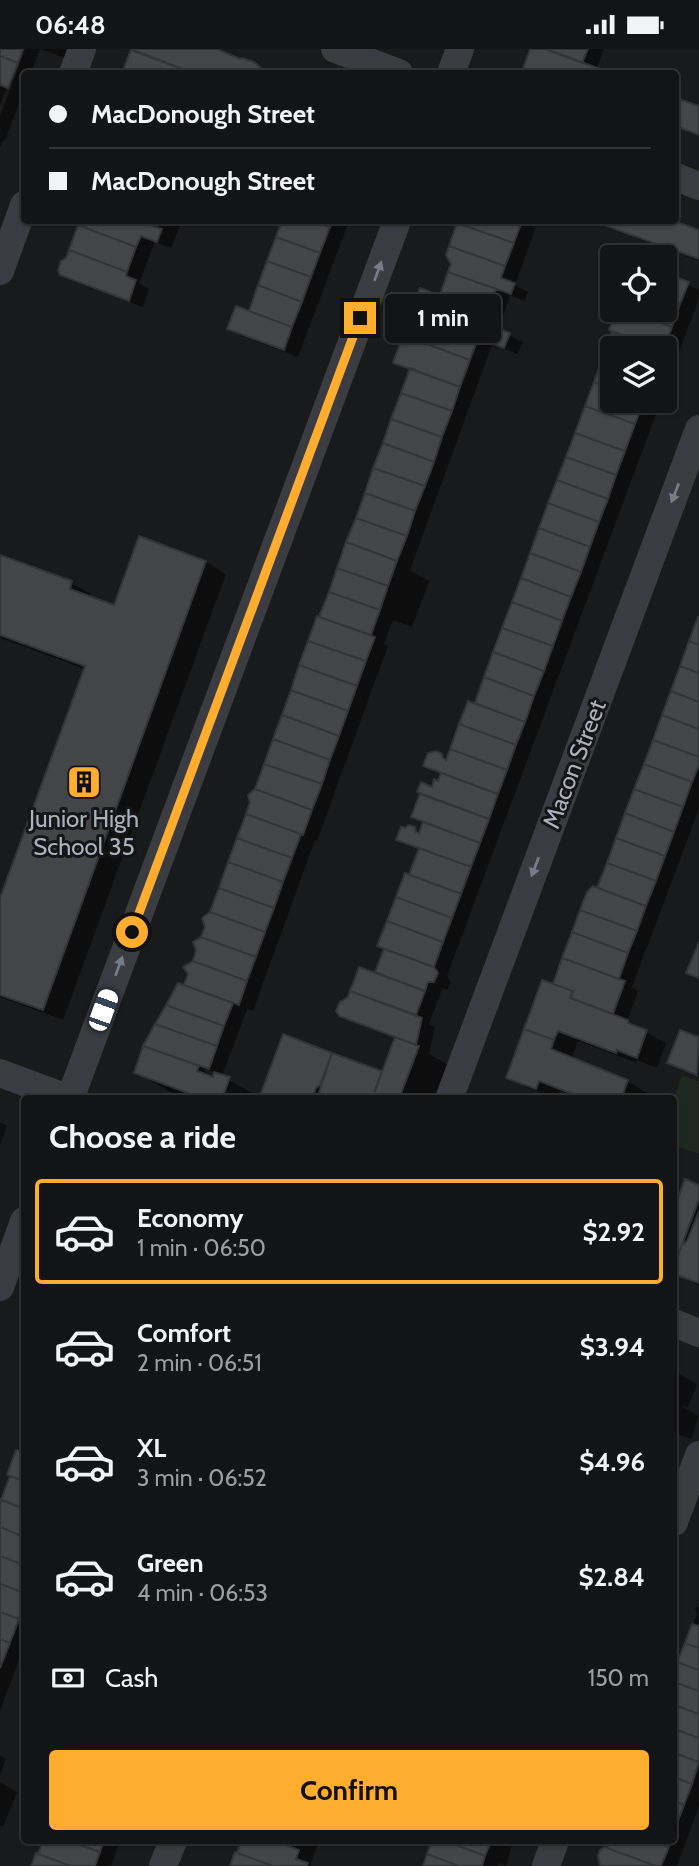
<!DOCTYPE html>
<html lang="en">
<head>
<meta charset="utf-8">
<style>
	body { margin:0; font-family:Cabin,sans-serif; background:#202122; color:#f1f3f6; height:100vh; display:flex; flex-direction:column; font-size:26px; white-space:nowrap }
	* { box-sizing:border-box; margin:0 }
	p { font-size:23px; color:#9d9ea0 }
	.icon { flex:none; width:38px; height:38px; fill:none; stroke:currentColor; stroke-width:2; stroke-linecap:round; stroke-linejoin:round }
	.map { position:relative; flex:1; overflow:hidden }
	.sheet { position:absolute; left:21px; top:1046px; width:656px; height:749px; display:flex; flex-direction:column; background:#131415; border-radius:7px; box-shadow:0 2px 5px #0004,0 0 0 2px #323334 }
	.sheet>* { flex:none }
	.guide { position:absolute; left:21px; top:21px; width:658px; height:154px; border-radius:7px; box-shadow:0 2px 5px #0004,0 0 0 2px #323334; display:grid; align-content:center; height:154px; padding:0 28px; background:#131415 }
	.tools { position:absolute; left:600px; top:196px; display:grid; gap:14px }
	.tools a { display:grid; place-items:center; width:77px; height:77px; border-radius:7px; background:#131415; box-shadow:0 2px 5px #0004,0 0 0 2px #323334; font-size:35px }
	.end { position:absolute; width:32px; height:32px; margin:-16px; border:9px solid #ffad2f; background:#111; box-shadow:0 0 0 4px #111 }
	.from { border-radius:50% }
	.bubble { position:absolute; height:49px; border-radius:7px; background:#131415; box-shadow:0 2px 5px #0004,0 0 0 2px #323334; font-size:23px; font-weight:700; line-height:49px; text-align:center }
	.car { position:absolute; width:21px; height:42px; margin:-21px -10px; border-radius:9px; box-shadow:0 0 5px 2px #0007; background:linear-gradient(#fff 24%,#345 0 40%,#fff 0 76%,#345 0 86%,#fff 0) }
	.guide b { display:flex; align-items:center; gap:24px; height:66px; font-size:26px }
	.guide b+b { border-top:2px solid #323334 }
	.guide i { width:18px; height:18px; background:#f1f3f6 }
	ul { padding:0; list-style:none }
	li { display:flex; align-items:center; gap:21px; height:105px; margin:0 14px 10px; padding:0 14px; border:4px solid transparent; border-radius:7px }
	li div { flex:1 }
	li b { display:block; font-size:26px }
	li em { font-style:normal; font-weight:700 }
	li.current { border-color:#ffad2f }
	li>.icon { width:63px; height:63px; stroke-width:1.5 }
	h2 { padding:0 28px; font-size:32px; line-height:84px }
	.pay { display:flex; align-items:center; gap:18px; height:77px; padding:0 28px; font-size:26px }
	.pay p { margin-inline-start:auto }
	.primary-button { display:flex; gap:14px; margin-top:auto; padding:14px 28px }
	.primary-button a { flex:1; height:80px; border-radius:7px; background:#ffad2f; color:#111; font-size:28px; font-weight:700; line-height:80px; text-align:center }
	.status { display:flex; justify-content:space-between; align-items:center; height:49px; padding:0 35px; background:#131415; direction:ltr }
	.status svg { height:19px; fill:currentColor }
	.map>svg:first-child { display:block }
	.green { fill:#1f2820 }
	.shadow { fill:#0007; fill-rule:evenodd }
	.building { fill:#434549; stroke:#333438; stroke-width:2 }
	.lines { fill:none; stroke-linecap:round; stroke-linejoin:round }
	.street { stroke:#3a3c42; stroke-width:28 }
	.oneway { fill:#787c86 }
	.route { stroke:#ffad2f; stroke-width:9 }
	.labels { text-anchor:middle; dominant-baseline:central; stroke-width:6; stroke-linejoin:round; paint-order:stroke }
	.street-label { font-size:24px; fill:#abb1bd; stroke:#141517 }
	.poi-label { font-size:24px; fill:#abb1bd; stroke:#141517 }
</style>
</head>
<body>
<div class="status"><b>06:48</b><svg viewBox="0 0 49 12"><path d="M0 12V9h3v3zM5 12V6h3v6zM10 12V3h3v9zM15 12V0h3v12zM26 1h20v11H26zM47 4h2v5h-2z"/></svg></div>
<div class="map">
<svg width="699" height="1817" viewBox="0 0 699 1817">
	<rect width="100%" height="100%" fill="#191a1c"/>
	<path class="green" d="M682 1026 699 1032V1105L674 1096 673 1050Z"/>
	<path class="shadow" d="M0 0H21L0 57Z
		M25 0H40L31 24H24V41L5 92H3L0 99V67Z
		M41 0H72L65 9Z
		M133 0H210L253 15 273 24H124Z
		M532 0H604L596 21 606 24H534L525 19Z
		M676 51 698 59 699 56V87L676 78Z
		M82 172H171L180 177 171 199 155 193 139 234 149 240 143 258 75 233 61 225Z
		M284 172H349L298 308 242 287 229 279 250 264Z
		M460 172H538L515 236 528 243 525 252 510 246 498 281 523 293 518 305 492 296 410 521 429 532 412 578 393 571 384 595 388 597 317 792 315 791 253 962 247 960 222 1027 261 1049 284 988 384 1025 397 990 355 974 340 965 350 949 360 920 376 926 420 801 399 790 414 780 421 784 425 774 413 768 422 744 433 740 440 734 442 726 425 716 441 706 448 710 476 656 614 283 611 281 618 261H665V226L699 241V249L665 341V299H612V352H661L447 927 451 933 448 940H442L429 975 435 978 429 1005 450 1017 438 1050H190L168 1042 136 1023 149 987 166 962 171 946 185 939 411 321 396 313 441 249 453 215 448 206ZM205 1020 216 1024 214 1028 205 1022Z
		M588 172H668L699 183V212Z
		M140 490 206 513 226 525 63 971 0 948V854L85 620 0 589V508L71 534 91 545 90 549 115 558Z
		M699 571V760L632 938 638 942 627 973 666 994 657 1019 637 1011V1014L578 992 572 1010 627 1032 647 1044 645 1050H580L560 1042 557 1050 528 1039 508 1028 561 940Z
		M681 983 699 990V1027L669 1013Z
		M503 1044 519 1050H501Z
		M0 1073 7 1077 0 1096Z
		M699 1137V1237L674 1223 680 1206 674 1205V1149L679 1152Z
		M674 1322 697 1335 688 1358 681 1357 699 1367 691 1390 674 1384Z
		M24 1384V1597L0 1662V1452L3 1453 12 1427 9 1425Z
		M699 1557V1758L677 1817H602L611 1792H674V1635L678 1636 679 1634 674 1631V1628L697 1565 695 1559Z
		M0 1706 6 1710 0 1726Z
		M0 1733 17 1743 3 1778 0 1776Z
		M44 1792H120L111 1817H33Z
		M243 1792H319L310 1817H232Z
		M434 1792H513L506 1817 499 1814 498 1817H426Z"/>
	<path class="building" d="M0 0H23L18 14 0 7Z
		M131 0H217L240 10 242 9 254 13 260 18 257 24H193Z
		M530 0H546L611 24H535L523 20Z
		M546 0H588L582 14Z
		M131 1 193 24H122Z
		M0 7 18 14 8 39 0 36Z
		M676 49 699 57V86L676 77Z
		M80 172H140L162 180 157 193 141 187 136 198 78 176Z
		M282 172H311L330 178 320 204 276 188Z
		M458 172H522L514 194 457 174Z
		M592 172H674L699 181V210Z
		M457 174 514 194 505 217 449 197Z
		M78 176 136 198 127 223 69 201Z
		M276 188 320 204 311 228 267 212Z
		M449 197 505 217 501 229 515 234 511 245 448 223 451 215 446 206Z
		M69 201 127 223 126 227 136 231 129 252 60 226 58 221 61 212 66 209Z
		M267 212 311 228 302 253 258 236Z
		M448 223 496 240 487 264 440 246Z
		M665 224 689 233 680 255 665 249Z
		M258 236 302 253 292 278 249 262Z
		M420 239 487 264 484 274 510 284 504 299 411 265Z
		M665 249 680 255 672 278 626 261H665Z
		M236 257 292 278 284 301 227 280Z
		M616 261H626L672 278 664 299H657L609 281Z
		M411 265 478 289 470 311 403 286Z
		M612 283 657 299H612V311L603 308Z
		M403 286 470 311 460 338 393 314Z
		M603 308 612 311V340L594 333Z
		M410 319 460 338 452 362 401 344Z
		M594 333 612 340V352H644L635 375 585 357Z
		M401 344 452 362 442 388 391 370Z
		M585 357 635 375 625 402 575 384Z
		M391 370 442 388 434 413 383 394Z
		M575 384 625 402 616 426 566 408Z
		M383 394 434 413 425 437 373 419Z
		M566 408 616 426 608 450 557 431Z
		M373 419 425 437 415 462 365 444Z
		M557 431 608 450 599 473 548 454Z
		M365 444 415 462 407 487 356 469Z
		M548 454 599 473 590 498 539 479Z
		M356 469 407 487 397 512 346 493Z
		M539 479 590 498 581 523 530 504Z
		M139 487 206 512 43 961 0 946V849L85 617 0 586V506L72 532 70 540 114 556Z
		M346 493 397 512 388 537 337 519Z
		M530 504 581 523 571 548 521 529Z
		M337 519 388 537 380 561 329 543Z
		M521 529 571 548 562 572 512 553Z
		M329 543 380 561 371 586 319 568Z
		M512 553 562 572 553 597 502 579Z
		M317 567 375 588 366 612 308 592Z
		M698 568H699V596L689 592Z
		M502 579 553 597 544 622 493 603Z
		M308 592 366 612 357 637 299 616Z
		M689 592 699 596V624L680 617Z
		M493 603 544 622 534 647 484 628Z
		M299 616 357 637 348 662 291 641Z
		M680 617 699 624V653L671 642Z
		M484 628 534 647 525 673 475 654Z
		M291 641 348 662 339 687 282 666Z
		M671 642 699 653V680L662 666Z
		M468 652 525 673 516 696 459 675Z
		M282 666 339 687 330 711 273 690Z
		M662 666 699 680V708L653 691Z
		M459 675 516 696 507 721 450 700Z
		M273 690 330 711 322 735 264 715Z
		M653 691 699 708V716L692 733 644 715Z
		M450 700 507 721 498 745 423 717 428 704 436 702 442 705 443 709 446 711Z
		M264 715 322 735 312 761 255 740Z
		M644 715 692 733 683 758 634 740Z
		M441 724 498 745 489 770 417 743 421 733 432 738 434 730 438 732Z
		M255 740 312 761 303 786 246 765 250 753 248 746Z
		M634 740 683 758 674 783 625 764Z
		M420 745 489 770 480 794 411 768Z
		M625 764 674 783 665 807 616 789Z
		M246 765 301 785 292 809 237 789Z
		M423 773 480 794 471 818 396 791 401 778 405 779 409 776 415 778 416 783 419 784Z
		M237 789 292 809 283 833 228 813Z
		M616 789 665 807 656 832 607 814Z
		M419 799 471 818 461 845 409 826Z
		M228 813 283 833 274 859 219 839Z
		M607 814 656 832 646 857 597 839Z
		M405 824 461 845 452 869 396 848Z
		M593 837 646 857 637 882 580 861 587 843Z
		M219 839 274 859 265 883 210 863Z
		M396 848 452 869 443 893 387 872Z
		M580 861 637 882 628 904 572 883Z
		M210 863 265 883 256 908 201 888 205 878 202 869Z
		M387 872 443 893 434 918 377 897Z
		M572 883 628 904 619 930 562 909Z
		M201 888 256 908 247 932 193 912 196 901 193 893Z
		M699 893V929L686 924Z
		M384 900 434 918 438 924 434 933H428L425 942 375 923Z
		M562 909 625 932 613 965 570 949 573 942 553 935Z
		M193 912 247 932 239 956 184 936 188 925 183 918Z
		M359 918 425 942 416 966 350 942Z
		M542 931 573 942 570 949 628 971V974L647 981 637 1009 617 1001 616 1004 558 982 554 991 524 980Z
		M178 934 233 954 224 977 166 956Z
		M350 942 422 969 416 996 339 967 336 962 340 953 348 948Z
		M166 956 224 977 217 997 155 975Z
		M155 975 217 997 209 1020 143 997Z
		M524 980 554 991 551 1000 628 1031 621 1050H586L539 1032 536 1040 506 1029Z
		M680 981 699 988 697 1026 667 1014Z
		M283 985 332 1004 320 1036 316 1039 312 1050H259Z
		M395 988 419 997 399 1050H372Z
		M143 997 199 1017 197 1022 213 1028 214 1023 230 1028 222 1050H204L134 1024Z
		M332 1004 382 1022 372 1050H317Z
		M685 1130 699 1136V1150L679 1204 674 1202V1148L678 1149Z
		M699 1162V1234L674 1225 679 1204 682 1196 687 1192Z
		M16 1401 24 1404V1432L7 1426Z
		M10 1427 24 1432V1460L1 1451Z
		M0 1450 24 1460V1488L0 1478Z
		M0 1478 24 1488V1516L0 1507Z
		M0 1507 24 1516V1544L0 1535Z
		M0 1535 24 1544V1554L19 1570 0 1563Z
		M0 1563 19 1570 10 1594 0 1590Z
		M692 1575 699 1577V1599L685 1594Z
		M0 1590 10 1594 0 1619Z
		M685 1594 699 1599V1621L677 1613Z
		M677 1613 699 1621V1642L674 1633V1623Z
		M674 1633 699 1642V1665L674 1656Z
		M674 1656 699 1665V1689L674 1680Z
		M674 1680 699 1689V1713L674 1704Z
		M674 1704 699 1713 692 1735 674 1728Z
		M674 1728 692 1735 684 1756 674 1752Z
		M674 1752 684 1756 676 1777 674 1776Z
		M43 1792H69L100 1803 95 1817H71L38 1805Z
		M69 1792H104L100 1803Z
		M241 1792H276L299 1801 296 1810 308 1814 307 1817H273L237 1804Z
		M432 1792H446L485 1807 482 1817H459L427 1805Z
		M446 1792H491L485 1807Z
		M609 1792H653L669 1798 661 1817H656L607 1799Z
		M605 1798 607 1799 656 1817H600L598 1806 600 1801Z
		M235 1803 237 1804 273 1817H230Z
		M36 1804 38 1805 71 1817H31Z
		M427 1805 459 1817H423Z"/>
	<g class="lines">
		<path class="street" d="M335 0 399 24
			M73 24 82 0
			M451 24 460 0
			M676 128 699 137
			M0 222 24 156
			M0 1024 70 1050
			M70 1050 397 172
			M449 1050 699 380
			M0 1238 24 1172
			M674 1274 699 1284
			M674 1473 699 1406
			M163 1817 173 1792
			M546 1817 555 1792"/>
	</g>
	<defs><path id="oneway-solid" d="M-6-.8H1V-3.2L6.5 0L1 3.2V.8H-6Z" transform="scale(1.75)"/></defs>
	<g class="oneway">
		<use href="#oneway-solid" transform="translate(378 222) rotate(-70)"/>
		<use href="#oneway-solid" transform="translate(675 444) rotate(111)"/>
		<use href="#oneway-solid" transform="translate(535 818) rotate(111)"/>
		<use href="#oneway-solid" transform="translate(119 917) rotate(-70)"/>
	</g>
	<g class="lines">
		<path class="route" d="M132 883 360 269"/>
	</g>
	<defs>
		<g id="building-square" transform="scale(1.75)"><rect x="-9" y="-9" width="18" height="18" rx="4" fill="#ffad2f" stroke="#141517"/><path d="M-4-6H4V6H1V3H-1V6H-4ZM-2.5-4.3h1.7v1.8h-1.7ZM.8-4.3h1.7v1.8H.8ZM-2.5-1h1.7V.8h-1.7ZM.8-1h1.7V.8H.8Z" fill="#111"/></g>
	</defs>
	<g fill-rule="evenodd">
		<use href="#building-square" x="84" y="733"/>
	</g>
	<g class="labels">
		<g class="street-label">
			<text transform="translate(574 715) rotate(-69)">Macon Street</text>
		</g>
		<g class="poi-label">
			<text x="84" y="769">Junior High<tspan x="84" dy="28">School 35</tspan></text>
		</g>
	</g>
</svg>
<div class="tools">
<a><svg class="icon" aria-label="locate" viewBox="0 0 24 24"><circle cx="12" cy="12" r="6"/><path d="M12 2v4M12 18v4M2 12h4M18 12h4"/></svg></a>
<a><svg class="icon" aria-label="layers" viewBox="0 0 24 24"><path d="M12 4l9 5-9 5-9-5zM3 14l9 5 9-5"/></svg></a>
</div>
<i class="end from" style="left:132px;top:883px"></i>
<i class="end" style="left:360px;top:269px"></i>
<div class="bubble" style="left:385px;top:245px;width:116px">1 min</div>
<i class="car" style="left:103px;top:961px;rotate:20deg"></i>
<div class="guide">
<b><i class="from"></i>MacDonough Street</b>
<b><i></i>MacDonough Street</b>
</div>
<section class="sheet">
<h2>Choose a ride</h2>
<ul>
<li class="current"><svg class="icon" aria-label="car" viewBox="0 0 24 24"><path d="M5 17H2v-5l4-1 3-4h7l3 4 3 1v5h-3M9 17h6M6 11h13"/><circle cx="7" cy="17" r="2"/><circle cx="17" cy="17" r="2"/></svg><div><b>Economy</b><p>1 min · 06:50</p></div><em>$2.92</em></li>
<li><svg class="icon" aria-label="car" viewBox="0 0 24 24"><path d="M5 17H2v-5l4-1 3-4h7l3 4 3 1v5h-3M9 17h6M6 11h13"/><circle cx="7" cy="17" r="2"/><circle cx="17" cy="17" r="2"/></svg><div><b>Comfort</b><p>2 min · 06:51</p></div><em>$3.94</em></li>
<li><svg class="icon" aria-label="car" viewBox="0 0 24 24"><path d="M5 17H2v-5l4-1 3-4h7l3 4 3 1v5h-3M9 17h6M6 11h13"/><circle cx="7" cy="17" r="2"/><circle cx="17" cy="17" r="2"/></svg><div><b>XL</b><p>3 min · 06:52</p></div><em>$4.96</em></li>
<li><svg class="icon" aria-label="car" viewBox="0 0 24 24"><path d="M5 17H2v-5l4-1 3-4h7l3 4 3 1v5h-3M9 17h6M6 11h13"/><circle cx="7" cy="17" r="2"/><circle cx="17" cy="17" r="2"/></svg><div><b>Green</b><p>4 min · 06:53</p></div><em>$2.84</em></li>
</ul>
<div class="pay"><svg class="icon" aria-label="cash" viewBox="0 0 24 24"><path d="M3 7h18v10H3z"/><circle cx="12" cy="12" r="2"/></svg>Cash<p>150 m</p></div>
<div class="primary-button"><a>Confirm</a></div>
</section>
</div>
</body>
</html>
